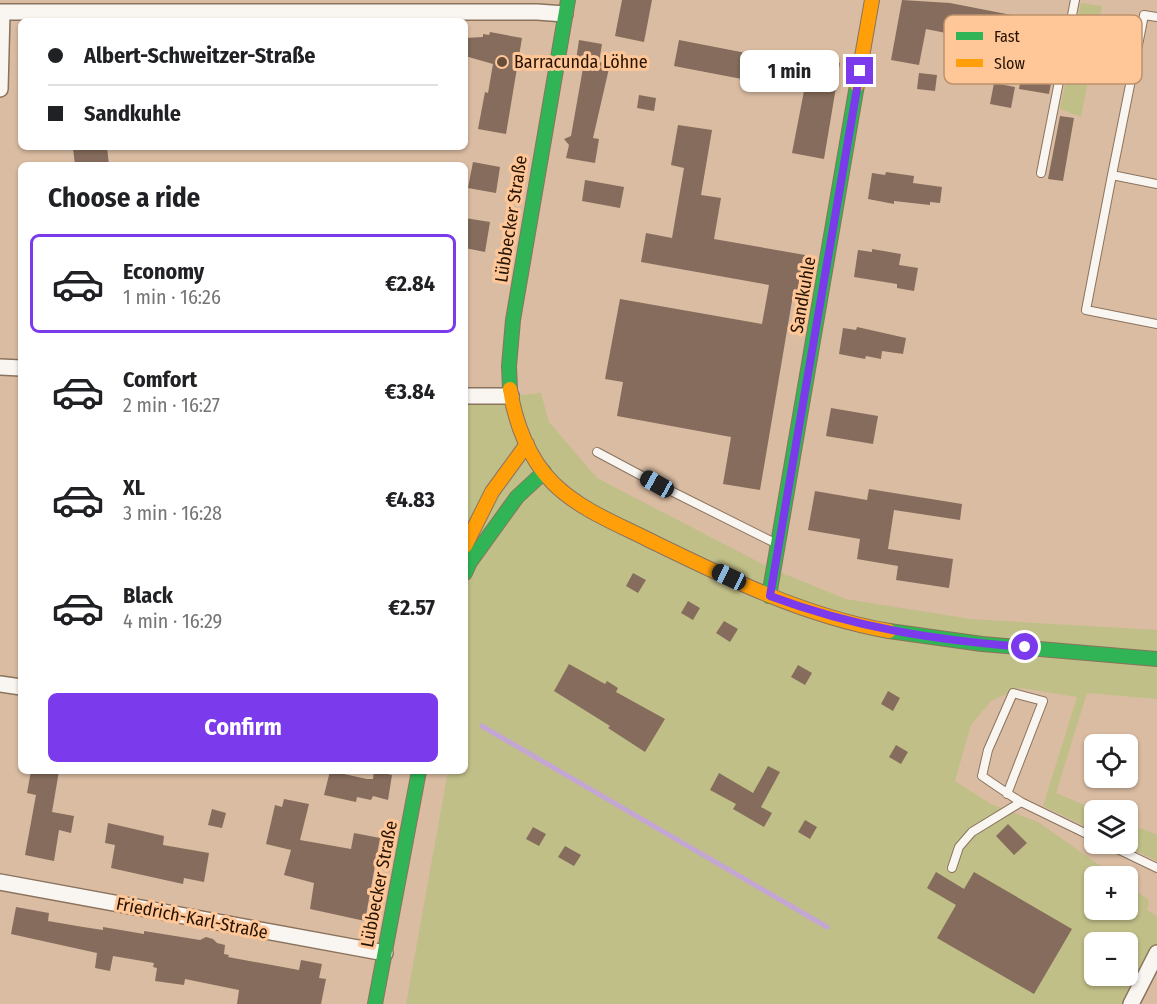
<!DOCTYPE html>
<html lang="en">
<head>
<meta charset="utf-8">
<style>
	body { margin:0; font-family:"Fira Sans Condensed",sans-serif; background:#f6f6f6; color:#202124; height:100vh; display:flex; flex-direction:column; font-size:22px; white-space:nowrap }
	* { box-sizing:border-box; margin:0 }
	p { font-size:20px; color:#757577 }
	.icon { flex:none; width:33px; height:33px; fill:none; stroke:currentColor; stroke-width:2; stroke-linecap:round; stroke-linejoin:round }
	.map { position:relative; flex:1; overflow:hidden }
	.sheet { position:absolute; left:18px; top:162px; width:450px; height:612px; display:flex; flex-direction:column; background:#fff; border-radius:9px; box-shadow:0 2px 4px #0004 }
	.sheet>* { flex:none }
	.banner { position:absolute; left:18px; top:18px; width:450px; height:132px; border-radius:9px; box-shadow:0 2px 4px #0004; display:grid; align-content:center; height:132px; padding:0 30px; background:#fff }
	.tools { position:absolute; left:1084px; top:734px; display:grid; gap:12px }
	.tools a { display:grid; place-items:center; width:54px; height:54px; border-radius:9px; background:#fff; box-shadow:0 2px 4px #0004; font-size:30px }
	.end { position:absolute; width:27px; height:27px; margin:-14px; border:8px solid #7c3aed; background:#fff; box-shadow:0 0 0 3px #fff }
	.from { border-radius:50% }
	.bubble { position:absolute; height:42px; border-radius:9px; background:#fff; box-shadow:0 2px 4px #0004; font-size:20px; font-weight:700; line-height:42px; text-align:center }
	.car { position:absolute; width:18px; height:36px; margin:-18px -9px; border-radius:8px; box-shadow:0 0 4px 2px #0007; background:linear-gradient(#222 24%,#8ab4d8 0 40%,#222 0 76%,#8ab4d8 0 86%,#222 0) }
	.banner b { display:flex; align-items:center; gap:21px; height:57px; font-size:22px }
	.banner b+b { border-top:2px solid #e0e0e0 }
	.banner i { width:15px; height:15px; background:#202124 }
	ul { padding:0; list-style:none }
	li { display:flex; align-items:center; gap:18px; height:99px; margin:0 12px 9px; padding:0 18px; border:3px solid transparent; border-radius:9px }
	li div { flex:1 }
	li b { display:block; font-size:22px }
	li em { font-style:normal; font-weight:700 }
	li.active { border-color:#7c3aed }
	li>.icon { width:54px; height:54px; stroke-width:1.5 }
	h2 { padding:0 30px; font-size:27px; line-height:72px }
	.action { display:flex; gap:12px; margin-top:auto; padding:12px 30px }
	.action a { flex:1; height:69px; border-radius:9px; background:#7c3aed; color:#fff; font-size:24px; font-weight:700; line-height:69px; text-align:center }
	.map>svg:first-child { display:block }
	.green { fill:#c1bf88; fill-rule:evenodd }
	.lines { fill:none; stroke-linecap:round; stroke-linejoin:round }
	.stream { stroke:#c4a6d4; stroke-width:5 }
	.building { fill:#856c5c }
	.lane-casing { stroke:#8a735d; stroke-width:10 }
	.street-casing { stroke:#8a735d; stroke-width:18 }
	.fast-casing { stroke:#8a735d; stroke-width:16 }
	.slow-casing { stroke:#8a735d; stroke-width:16 }
	.lane { stroke:#f9f5f1; stroke-width:8 }
	.street { stroke:#f9f5f1; stroke-width:15 }
	.fast { stroke:#30b455; stroke-width:14 }
	.slow { stroke:#ff9f0a; stroke-width:14 }
	.route { stroke:#7c3aed; stroke-width:8 }
	.poi-dot { fill:#654e3a; stroke:#ffc798; stroke-width:2 }
	.labels { text-anchor:middle; dominant-baseline:central; stroke-width:6; stroke-linejoin:round; paint-order:stroke }
	.poi-label { font-size:18px; fill:#261302; stroke:#ffc798; text-anchor:start }
	.street-label { font-size:18px; fill:#261302; stroke:#ffc798 }
	.key { fill:#ffc798; stroke:#be916b; stroke-width:1.5 }
	.key-label { font-size:16px; fill:#261302 }
</style>
</head>
<body>
<div class="map">
<svg width="1157" height="1004" viewBox="0 0 1157 1004">
	<rect width="100%" height="100%" fill="#dabca2"/>
	<path class="green" d="M1081 3 1102 6 1081 117 1060 109Z
		M541 393 549 422 597 478 772 569 846 599 971 619 1157 630V699L1087 693 1056 793 1096 810 1095 831 1043 806 1077 697 1020 688 991 701 971 725 955 781 991 804 1038 822 1115 876H1095V909H1128V885L1149 900 1147 910 1157 916V969L1137 1004H406L448 771H465V400ZM1095 942H1128V975H1095Z
		M1128 823 1157 835V861L1119 843H1128Z"/>
	<g class="lines">
		<path class="stream" d="M482 726 827 927"/>
	</g>
	<path class="building" d="M622 0H652L644 42 615 36Z
		M902 0 950 3 1062 25 1049 94 1019 89 1026 49 926 29 919 65 891 60Z
		M490 32 522 38 506 134 478 129 485 92 488 93 493 64 465 56V38L483 37V34L489 35Z
		M579 40 602 44 599 62 610 64 593 138 599 139 595 163 566 158 569 145 564 139 571 136 583 68 575 67Z
		M679 40 802 64 804 55 840 63 824 159 792 153 804 91 674 66Z
		M919 73 937 75 935 91 917 89Z
		M994 83 1015 87 1011 108 990 104Z
		M639 95 656 98 654 111 637 108Z
		M1060 116 1074 118 1063 181 1048 179Z
		M678 125 712 130 701 195 721 198 714 239 805 255 799 290 794 289 760 490 723 484 731 437 617 416 623 382 605 379 620 299 762 324 769 285 641 262 646 233 672 238 684 168 671 165Z
		M107 147 109 165H75L73 148Z
		M473 162 500 167 496 193 468 188Z
		M886 172 914 176 913 183 942 187 940 203 930 202V205L894 201V204L868 199 872 173 885 175Z
		M585 180 624 187 620 208 582 201Z
		M465 218 490 222 485 252 465 248Z
		M872 249 901 254 899 265 918 268 914 291 897 288V284L854 277 858 250 872 252Z
		M857 327 906 338 903 354 882 351 881 359 866 356 865 359 839 354 843 328 856 330Z
		M831 408 878 416 873 444 826 436Z
		M869 489 962 504 960 520 894 510 888 549 953 559 949 588 896 580 898 566 857 559 860 539 808 530 815 491 867 500Z
		M633 573 646 580 638 593 626 586Z
		M688 601 700 608 693 620 681 613Z
		M724 621 738 629 730 642 716 633Z
		M569 664 605 684 607 681 618 688 616 692 665 719 645 752 608 728 610 726 554 691Z
		M798 665 812 673 805 685 791 677Z
		M888 691 900 698 893 711 881 704Z
		M896 745 908 752 901 764 889 757Z
		M768 766 780 772 761 807 772 813 764 827 733 809 736 804 710 790 719 773 753 793Z
		M31 771H59L52 812 74 816 71 833 59 830 54 861 25 855 36 795 27 793Z
		M330 771 367 779H373L374 771 392 775 388 800 373 796 371 800 357 797 356 802 324 795Z
		M284 799 309 804 300 840 351 849 354 833 380 838 365 921 310 909 314 883 284 875 291 850 266 844 275 805 282 807Z
		M212 809 226 813 222 828 208 825Z
		M805 820 817 827 810 839 798 832Z
		M108 823 164 836 163 845 209 853 204 882 184 878 183 884 111 868 115 845 105 843Z
		M1008 824 1027 843 1014 855 996 836Z
		M533 827 546 834 539 846 526 839Z
		M565 846 581 855 574 866 558 857Z
		M936 872 964 889 974 872 1072 929 1034 994 937 938 956 905 927 888Z
		M16 907 49 913 48 921 83 927 103 930V927L144 934V931L200 940 206 937 213 939 217 943 225 945 224 954 229 955 228 957 299 970 301 960 322 964 319 978 326 979 321 1004H237L239 990 185 979 184 985 155 981 157 968 153 967 154 963 113 956 110 971 95 968 97 953 11 934Z"/>
	<g class="lines">
		<g class="lane-casing">
			<path id="lane" d="M1041 173 1075 0
				M1112 175 1144 15 1157 17
				M1157 184 1112 175 1086 310 1157 324
				M597 452 657 484 777 544
				M1007 794 1043 701 1013 693 988 750 982 776C995 785 1008 794 1021 802
				M1105 843 1157 868
				M952 868 959 847 972 832 1021 802 1095 838"/>
		</g>
		<g class="street-casing">
			<path id="street" d="M0 12H537L565 14
				M0 89 2 12
				M0 367 21 368
				M465 396H511
				M0 684 21 687
				M0 882 385 953
				M1131 1004 1157 953"/>
		</g>
		<g class="fast-casing">
			<path id="fast" d="M510 389 509 366 513 320 568 0
				M465 573 470 562 517 497 544 472
				M769 596 857 85
				M889 631 982 644 1157 659
				M375 1004 419 771"/>
		</g>
		<g class="slow-casing">
			<path id="slow" d="M857 85 872 0
				M510 389C515 423 529 459 553 483 579 509 615 523 647 539 725 577 803 616 889 631
				M465 546 492 492 527 444"/>
		</g>
		<use href="#lane" class="lane"/>
		<use href="#street" class="street"/>
		<use href="#fast" class="fast"/>
		<use href="#slow" class="slow"/>
	</g>
	<g class="lines">
		<path class="route" d="M860 71 770 596C856 628 934 640 1025 647"/>
	</g>
	<circle class="poi-dot" cx="502" cy="62" r="6"/>
	<g class="labels">
		<g class="poi-label">
			<text x="514" y="62">Barracunda Löhne</text>
		</g>
		<g class="street-label">
			<text transform="translate(511 219) rotate(-81)">Lübbecker Straße</text>
			<text transform="translate(803 295) rotate(-80)">Sandkuhle</text>
			<text transform="translate(379 884) rotate(-79)">Lübbecker Straße</text>
			<text transform="translate(192 918) rotate(11)">Friedrich-Karl-Straße</text>
		</g>
	</g>
	<rect x="944" y="15" width="198" height="69" rx="9" class="key"/>
	<rect x="956" y="32" width="27" height="8" fill="#30b455"/>
	<rect x="956" y="59" width="27" height="8" fill="#ff9f0a"/>
	<g class="key-label">
		<text x="994" y="42">Fast</text>
		<text x="994" y="69">Slow</text>
	</g>
</svg>
<div class="tools">
<a><svg class="icon" aria-label="locate" viewBox="0 0 24 24"><circle cx="12" cy="12" r="6"/><path d="M12 2v4M12 18v4M2 12h4M18 12h4"/></svg></a>
<a><svg class="icon" aria-label="layers" viewBox="0 0 24 24"><path d="M12 4l9 5-9 5-9-5zM3 14l9 5 9-5"/></svg></a>
<a>+</a>
<a>−</a>
</div>
<i class="end from" style="left:1025px;top:647px"></i>
<i class="end" style="left:860px;top:71px"></i>
<div class="bubble" style="left:740px;top:50px;width:99px">1 min</div>
<i class="car" style="left:657px;top:484px;rotate:299deg"></i>
<i class="car" style="left:729px;top:577px;rotate:295deg"></i>
<div class="banner">
<b><i class="from"></i>Albert-Schweitzer-Straße</b>
<b><i></i>Sandkuhle</b>
</div>
<section class="sheet">
<h2>Choose a ride</h2>
<ul>
<li class="active"><svg class="icon" aria-label="car" viewBox="0 0 24 24"><path d="M5 17H2v-5l4-1 3-4h7l3 4 3 1v5h-3M9 17h6M6 11h13"/><circle cx="7" cy="17" r="2"/><circle cx="17" cy="17" r="2"/></svg><div><b>Economy</b><p>1 min · 16:26</p></div><em>€2.84</em></li>
<li><svg class="icon" aria-label="car" viewBox="0 0 24 24"><path d="M5 17H2v-5l4-1 3-4h7l3 4 3 1v5h-3M9 17h6M6 11h13"/><circle cx="7" cy="17" r="2"/><circle cx="17" cy="17" r="2"/></svg><div><b>Comfort</b><p>2 min · 16:27</p></div><em>€3.84</em></li>
<li><svg class="icon" aria-label="car" viewBox="0 0 24 24"><path d="M5 17H2v-5l4-1 3-4h7l3 4 3 1v5h-3M9 17h6M6 11h13"/><circle cx="7" cy="17" r="2"/><circle cx="17" cy="17" r="2"/></svg><div><b>XL</b><p>3 min · 16:28</p></div><em>€4.83</em></li>
<li><svg class="icon" aria-label="car" viewBox="0 0 24 24"><path d="M5 17H2v-5l4-1 3-4h7l3 4 3 1v5h-3M9 17h6M6 11h13"/><circle cx="7" cy="17" r="2"/><circle cx="17" cy="17" r="2"/></svg><div><b>Black</b><p>4 min · 16:29</p></div><em>€2.57</em></li>
</ul>
<div class="action"><a>Confirm</a></div>
</section>
</div>
</body>
</html>
